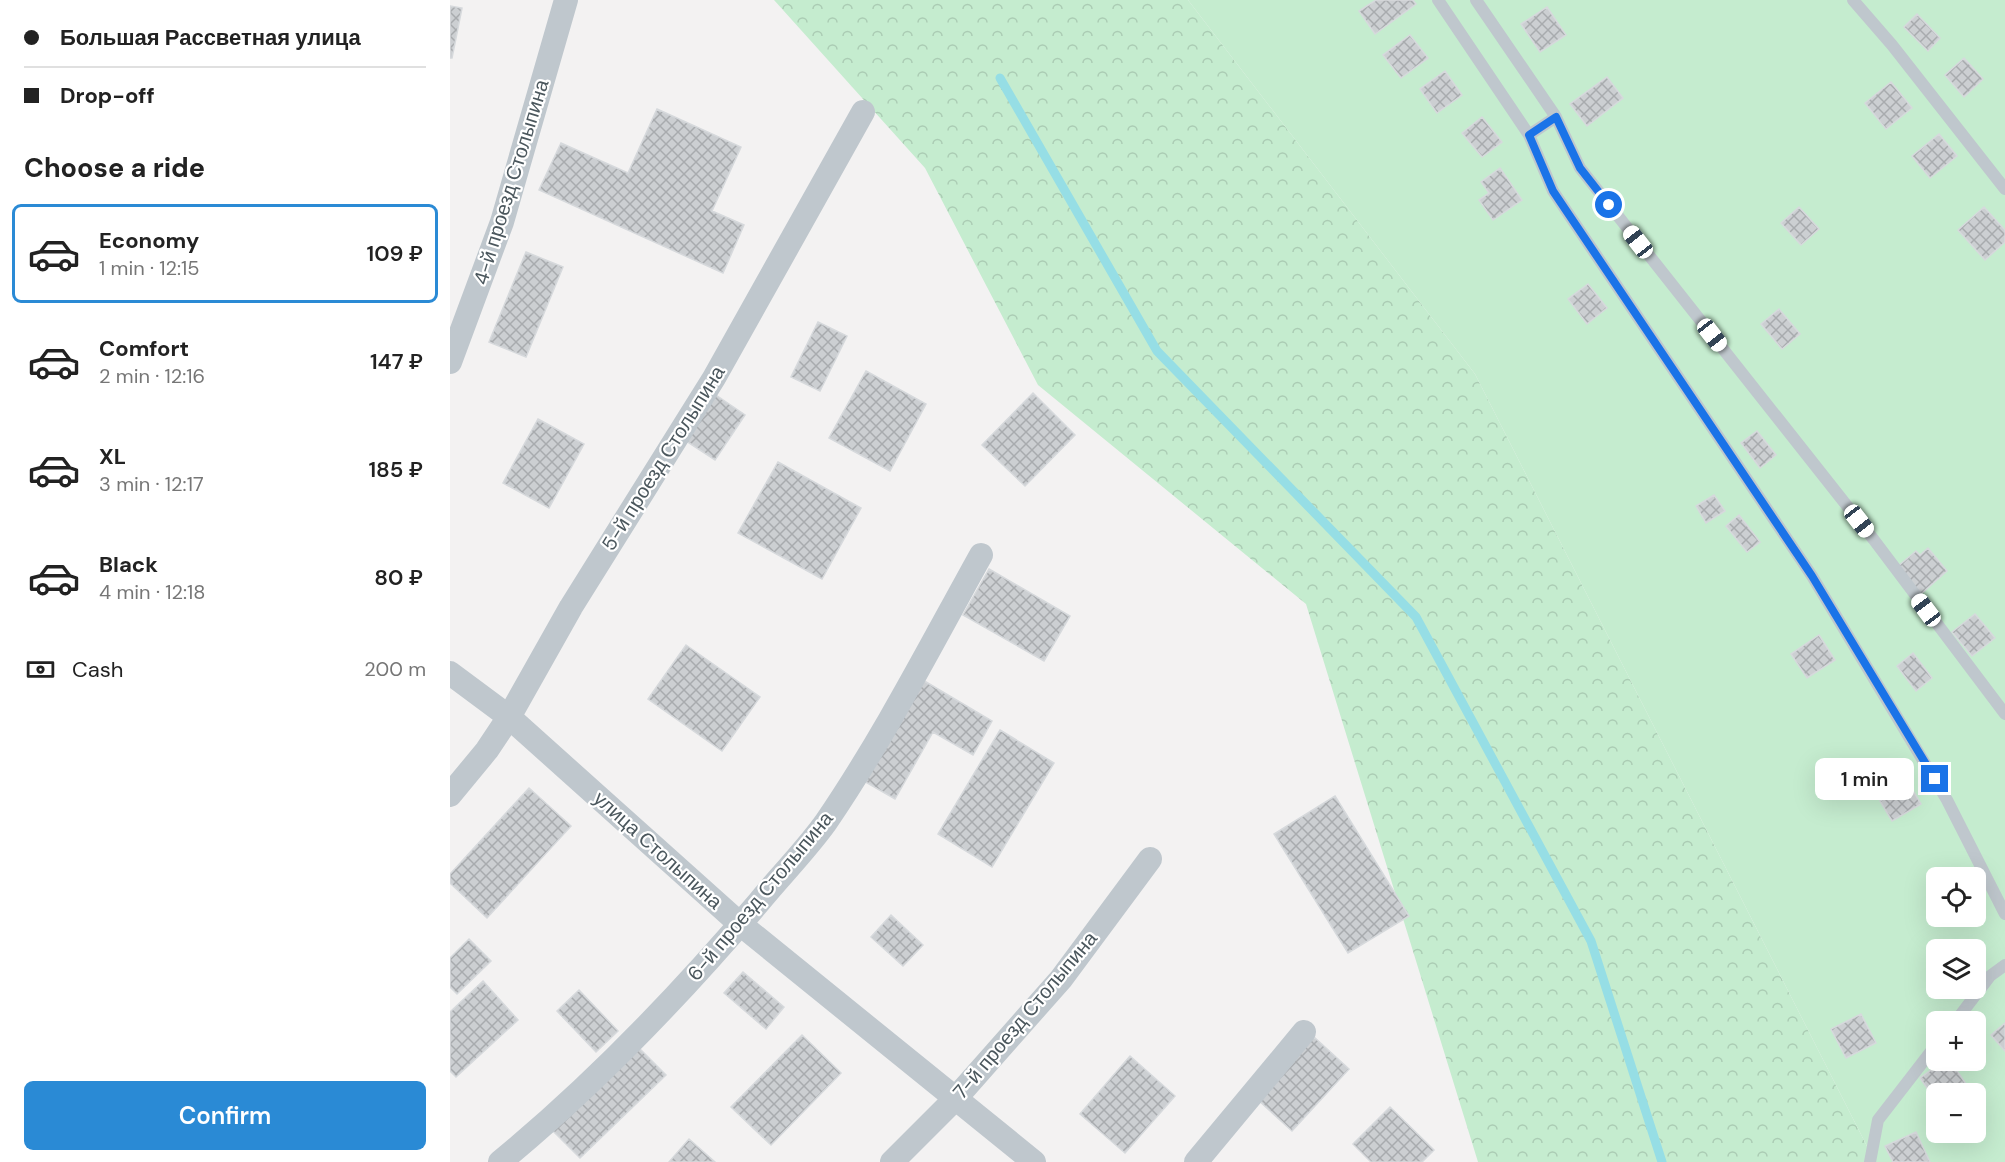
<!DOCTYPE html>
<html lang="en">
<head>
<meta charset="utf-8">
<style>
	body { margin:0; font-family:"DM Sans",sans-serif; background:#f6f6f6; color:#222; height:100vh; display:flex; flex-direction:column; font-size:22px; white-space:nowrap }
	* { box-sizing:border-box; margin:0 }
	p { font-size:20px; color:#767676 }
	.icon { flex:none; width:33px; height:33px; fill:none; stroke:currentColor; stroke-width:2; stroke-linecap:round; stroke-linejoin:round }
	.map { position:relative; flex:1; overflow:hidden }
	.panel { display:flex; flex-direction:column; background:#fff; width:450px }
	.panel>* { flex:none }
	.guide { display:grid; align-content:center; height:132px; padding:0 24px; background:#fff }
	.buttons { position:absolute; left:1476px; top:867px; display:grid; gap:12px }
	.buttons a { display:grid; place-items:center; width:60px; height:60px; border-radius:9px; background:#fff; box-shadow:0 6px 24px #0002; font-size:30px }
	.end { position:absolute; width:27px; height:27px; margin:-14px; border:8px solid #1a73e8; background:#fff; box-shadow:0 0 0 3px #fff }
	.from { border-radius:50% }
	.bubble { position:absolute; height:42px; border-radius:9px; background:#fff; box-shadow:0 6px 24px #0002; font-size:20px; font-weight:600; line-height:42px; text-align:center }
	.car { position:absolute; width:18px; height:36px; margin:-18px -9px; border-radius:8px; box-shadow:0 0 4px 2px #0007; background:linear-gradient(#fff 24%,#345 0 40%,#fff 0 76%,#345 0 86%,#fff 0) }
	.guide b { display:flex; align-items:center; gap:21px; height:57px; font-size:22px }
	.guide b+b { border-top:2px solid #e0e0e0 }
	.guide i { width:15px; height:15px; background:#222 }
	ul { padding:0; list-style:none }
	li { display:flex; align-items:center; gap:18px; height:99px; margin:0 12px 9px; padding:0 12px; border:3px solid transparent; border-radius:9px }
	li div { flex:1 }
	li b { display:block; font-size:22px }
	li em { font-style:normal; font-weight:600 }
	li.on { border-color:#2a8ad5 }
	li>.icon { width:54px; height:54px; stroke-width:1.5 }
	h2 { padding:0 24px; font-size:27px; line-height:72px }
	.pay { display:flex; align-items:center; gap:15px; height:66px; padding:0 24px; font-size:22px }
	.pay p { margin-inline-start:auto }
	.button { display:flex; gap:12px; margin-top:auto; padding:12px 24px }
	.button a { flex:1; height:69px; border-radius:9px; background:#2a8ad5; color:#fff; font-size:24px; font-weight:600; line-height:69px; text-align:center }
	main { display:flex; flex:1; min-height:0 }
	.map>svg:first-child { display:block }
	.forest { fill:url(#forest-crowns) }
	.garden { fill:#c5eccf; fill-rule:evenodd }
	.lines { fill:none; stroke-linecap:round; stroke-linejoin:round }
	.stream { stroke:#96dee5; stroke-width:9 }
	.building { fill:url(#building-cross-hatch); stroke:#d6d9dc; stroke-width:1.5 }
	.lane { stroke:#bfc7cd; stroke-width:12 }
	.street { stroke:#bfc7cd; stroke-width:24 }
	.route { stroke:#1a73e8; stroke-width:8 }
	.labels { text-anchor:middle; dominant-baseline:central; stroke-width:4.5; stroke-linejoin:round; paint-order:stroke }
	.street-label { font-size:20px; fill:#4b575d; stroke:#fff }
</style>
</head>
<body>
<main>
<section class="panel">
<div class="guide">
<b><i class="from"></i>Большая Рассветная улица</b>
<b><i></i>Drop-off</b>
</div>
<h2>Choose a ride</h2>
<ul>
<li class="on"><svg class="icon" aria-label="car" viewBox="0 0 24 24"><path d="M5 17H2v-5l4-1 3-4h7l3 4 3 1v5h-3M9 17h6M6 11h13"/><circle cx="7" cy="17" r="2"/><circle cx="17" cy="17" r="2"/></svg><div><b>Economy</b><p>1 min · 12:15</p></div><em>109 ₽</em></li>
<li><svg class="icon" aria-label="car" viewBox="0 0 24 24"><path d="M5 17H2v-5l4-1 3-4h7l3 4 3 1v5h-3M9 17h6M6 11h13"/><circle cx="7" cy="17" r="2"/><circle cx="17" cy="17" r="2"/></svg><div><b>Comfort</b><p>2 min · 12:16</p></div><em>147 ₽</em></li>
<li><svg class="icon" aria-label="car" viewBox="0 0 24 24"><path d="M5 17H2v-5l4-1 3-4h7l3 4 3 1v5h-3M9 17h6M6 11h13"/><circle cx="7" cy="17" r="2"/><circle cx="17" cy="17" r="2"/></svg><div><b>XL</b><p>3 min · 12:17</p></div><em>185 ₽</em></li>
<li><svg class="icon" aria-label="car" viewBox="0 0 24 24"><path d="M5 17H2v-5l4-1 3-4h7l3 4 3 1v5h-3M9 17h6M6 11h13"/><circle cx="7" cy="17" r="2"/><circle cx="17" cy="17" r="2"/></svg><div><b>Black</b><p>4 min · 12:18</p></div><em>80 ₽</em></li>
</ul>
<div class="pay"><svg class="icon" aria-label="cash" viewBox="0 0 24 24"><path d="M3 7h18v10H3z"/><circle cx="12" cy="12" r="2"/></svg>Cash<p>200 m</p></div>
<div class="button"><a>Confirm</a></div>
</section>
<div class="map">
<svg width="1555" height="1162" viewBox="0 0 1555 1162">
	<defs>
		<pattern id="forest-crowns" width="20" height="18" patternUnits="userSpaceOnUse" patternTransform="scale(1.5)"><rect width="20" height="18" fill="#c5eccf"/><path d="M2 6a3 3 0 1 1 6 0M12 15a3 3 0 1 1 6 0" fill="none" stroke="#abccb4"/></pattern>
		<pattern id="building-cross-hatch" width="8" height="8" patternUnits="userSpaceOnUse" patternTransform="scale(1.5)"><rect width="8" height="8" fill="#cccfd2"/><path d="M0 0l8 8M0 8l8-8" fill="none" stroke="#a8abae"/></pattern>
	</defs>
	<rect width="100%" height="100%" fill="#f3f2f2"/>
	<path class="forest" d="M324 0H738L1025 374 1425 1162H1028L856 604 588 385 475 168Z"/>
	<path class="garden" d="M738 0H1555V1162H1425L1025 374ZM1486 878H1526V916H1486ZM1486 950H1526V988H1486ZM1486 1022H1526V1060H1486ZM1486 1094H1526V1132H1486Z"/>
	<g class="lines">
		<path class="stream" d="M550 78 707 351 966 617 1141 941 1212 1162"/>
	</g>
	<path class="building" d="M926 0H963L966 4 925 34 909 11Z
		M0 6 12 8 2 58H0Z
		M1097 7 1116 35 1090 52 1071 24Z
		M1467 14 1490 38 1478 51 1454 27Z
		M960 35 978 58 951 78 933 55Z
		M1514 58 1533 79 1514 97 1495 75Z
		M995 71 1012 95 987 113 970 89Z
		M1157 77 1173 98 1137 126 1120 104Z
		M1441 82 1462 108 1436 129 1415 103Z
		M207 109 291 147 262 211 294 225 273 273 89 190 111 143 178 173Z
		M1032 117 1052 142 1032 157 1012 133Z
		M1489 134 1507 156 1480 178 1462 156Z
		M1050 168 1072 200 1043 220 1029 200 1039 193 1031 182Z
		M1349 207 1369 229 1351 245 1331 223Z
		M1534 207 1555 230V242L1535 260 1508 230Z
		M76 252 113 267 76 357 39 342Z
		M1138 284 1157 308 1137 324 1118 299Z
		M1329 309 1350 334 1332 349 1311 324Z
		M368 322 397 336 370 391 341 377Z
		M416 371 476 404 440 471 379 438Z
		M263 393 295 415 265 460 233 439Z
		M583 393 625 435 575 486 532 445Z
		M88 419 134 444 99 508 53 483Z
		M1307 431 1326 455 1310 468 1291 443Z
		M328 462 411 508 372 579 288 533Z
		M1264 495 1275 511 1256 523 1246 506Z
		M1289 515 1310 542 1297 552 1276 526Z
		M1478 548 1497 571 1471 594 1447 567 1466 551 1470 555Z
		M539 569 620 616 594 661 513 615Z
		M1525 614 1545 638 1522 656 1502 632Z
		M1369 635 1385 660 1357 678 1341 654Z
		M236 645 310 697 272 751 198 699Z
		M1463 653 1482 678 1466 691 1447 666Z
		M471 679 542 721 523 755 483 732 445 799 412 780Z
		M550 730 604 763 542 867 488 834Z
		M1459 784 1471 804 1442 821 1430 801Z
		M79 788 121 826 37 918 0 883V874Z
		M885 796 959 916 898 953 824 834Z
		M441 915 473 945 453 966 421 937Z
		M19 939 41 961 7 994 0 987V958Z
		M293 972 334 1007 316 1029 274 993Z
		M33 981 68 1020 6 1077 0 1071V1012Z
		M129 990 168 1031 146 1052 107 1011Z
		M1411 1014 1426 1043 1396 1058 1381 1029Z
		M1555 1023V1051L1541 1035Z
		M352 1035 391 1073 321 1145 281 1107Z
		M864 1037 899 1069 842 1131 807 1099Z
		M189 1048 216 1075 130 1158 103 1131Z
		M680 1056 725 1096 675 1153 630 1114Z
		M1495 1060H1500L1516 1084 1501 1094H1486V1101L1470 1078Z
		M940 1107 984 1150 972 1162H921L903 1144Z
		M1466 1132 1480 1162H1443L1435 1146Z
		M239 1139 265 1162H219Z"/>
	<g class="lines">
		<path class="lane" d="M988 0 1079 135 1103 191 1362 576 1497 800 1555 914
			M1026 0 1106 117 1130 168 1424 540 1555 714
			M1403 0 1442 45 1555 189
			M1079 135 1106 117
			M1505 1022 1540 976 1555 965
			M1420 1162 1428 1120 1486 1045"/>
		<path class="street" d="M0 362 52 222 116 0
			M0 673 59 717 290 924 584 1162
			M0 795 37 750 59 717 121 607 264 378 413 112
			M50 1162C145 1084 230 995 309 902 331 875 356 850 376 822 434 737 481 645 531 555
			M442 1162 505 1099 611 979 700 859
			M746 1162 854 1032"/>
	</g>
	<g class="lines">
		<path class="route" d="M1159 205 1130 168 1106 117 1079 135 1103 191 1362 576 1485 779"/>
	</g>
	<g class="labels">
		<g class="street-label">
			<text transform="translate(61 182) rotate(-73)">4-й проезд Столыпина</text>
			<text transform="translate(213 458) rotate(-58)">5-й проезд Столыпина</text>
			<text transform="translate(208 850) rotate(42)">улица Столыпина</text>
			<text transform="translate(310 896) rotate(-50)">6-й проезд Столыпина</text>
			<text transform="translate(575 1015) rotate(-50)">7-й проезд Столыпина</text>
		</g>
	</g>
</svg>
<div class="buttons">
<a><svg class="icon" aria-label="locate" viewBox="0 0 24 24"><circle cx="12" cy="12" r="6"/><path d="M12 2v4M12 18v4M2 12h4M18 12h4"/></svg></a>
<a><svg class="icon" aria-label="layers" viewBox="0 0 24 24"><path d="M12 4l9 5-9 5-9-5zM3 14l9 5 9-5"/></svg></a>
<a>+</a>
<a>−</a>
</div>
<i class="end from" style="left:1159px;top:205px"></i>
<i class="end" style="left:1485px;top:779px"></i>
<div class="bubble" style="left:1365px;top:758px;width:99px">1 min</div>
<i class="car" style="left:1188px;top:242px;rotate:322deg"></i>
<i class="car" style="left:1262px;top:335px;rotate:142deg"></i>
<i class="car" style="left:1409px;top:521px;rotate:142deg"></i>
<i class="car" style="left:1476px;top:610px;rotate:323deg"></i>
</div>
</main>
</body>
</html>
